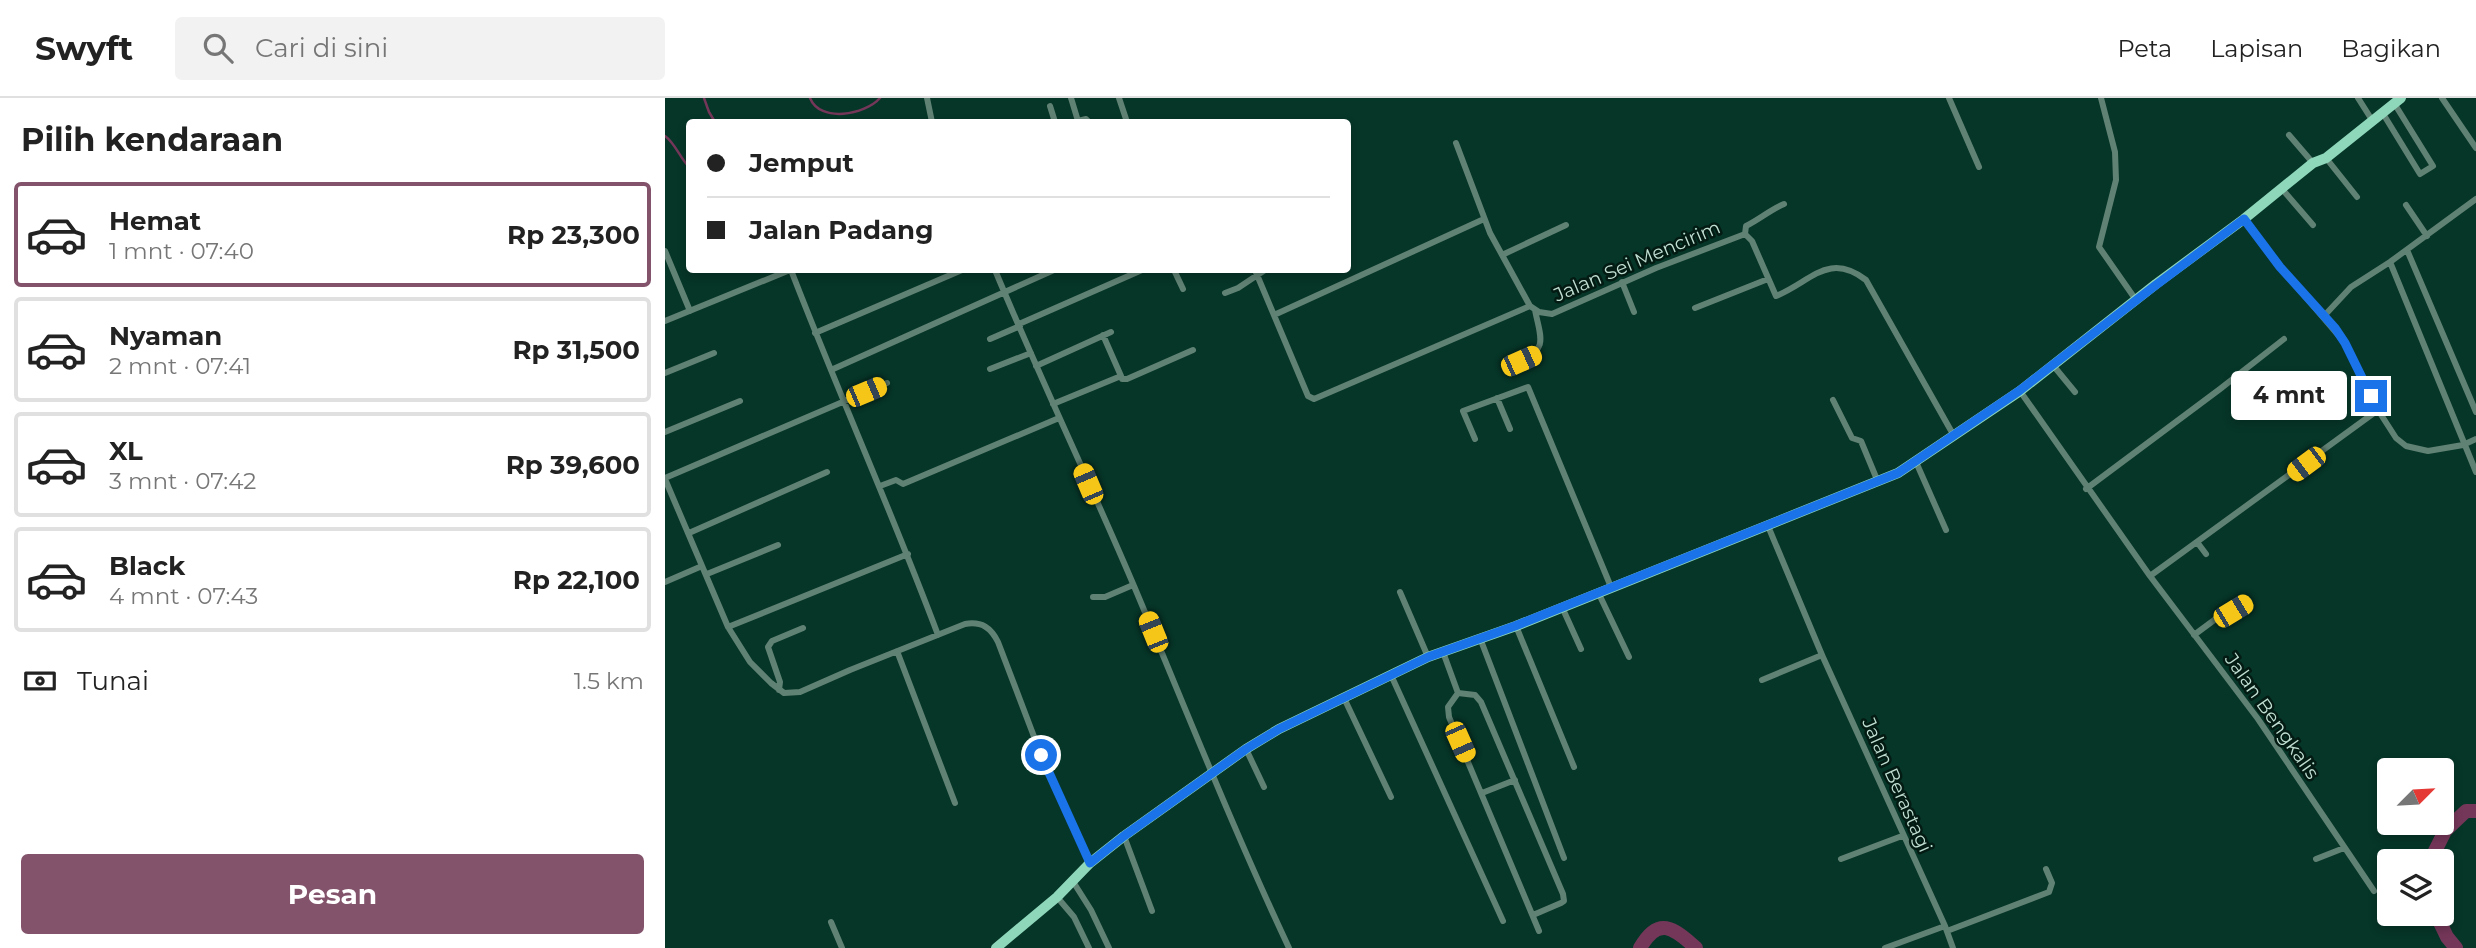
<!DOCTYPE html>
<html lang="id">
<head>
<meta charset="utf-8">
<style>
	body { margin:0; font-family:Montserrat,sans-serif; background:#f2f2f2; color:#222; height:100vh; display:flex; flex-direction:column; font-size:26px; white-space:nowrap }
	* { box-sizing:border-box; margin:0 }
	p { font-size:23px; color:#767676 }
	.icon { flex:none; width:38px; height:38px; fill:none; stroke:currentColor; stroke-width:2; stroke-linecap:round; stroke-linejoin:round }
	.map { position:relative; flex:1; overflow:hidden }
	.sheet { display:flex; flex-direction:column; background:#fff; width:665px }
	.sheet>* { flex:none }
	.top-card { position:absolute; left:21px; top:21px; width:665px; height:154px; border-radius:7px; box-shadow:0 4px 10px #0003; display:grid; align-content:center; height:154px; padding:0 21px; background:#fff }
	.needle { width:46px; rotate:66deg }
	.controls { position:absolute; left:1712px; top:660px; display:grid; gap:14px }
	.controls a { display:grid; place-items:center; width:77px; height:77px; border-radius:7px; background:#fff; box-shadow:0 4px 10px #0003; font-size:35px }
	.end { position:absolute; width:32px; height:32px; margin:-16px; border:9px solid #1a73e8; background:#fff; box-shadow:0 0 0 4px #fff }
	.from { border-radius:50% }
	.bubble { position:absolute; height:49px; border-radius:7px; background:#fff; box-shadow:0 4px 10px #0003; font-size:23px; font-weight:700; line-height:49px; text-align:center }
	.car { position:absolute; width:21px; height:42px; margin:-21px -10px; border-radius:9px; box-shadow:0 0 5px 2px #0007; background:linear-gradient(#f5c518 24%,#345 0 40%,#f5c518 0 76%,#345 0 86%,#f5c518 0) }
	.top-card b { display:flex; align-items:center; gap:24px; height:66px; font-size:26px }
	.top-card b+b { border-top:2px solid #e0e0e0 }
	.top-card i { width:18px; height:18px; background:#222 }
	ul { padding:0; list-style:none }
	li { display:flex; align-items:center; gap:21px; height:105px; margin:0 14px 10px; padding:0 7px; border:4px solid #e0e0e0; border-radius:7px }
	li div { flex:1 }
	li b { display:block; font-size:26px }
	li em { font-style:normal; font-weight:700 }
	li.selected { border-color:#83536c }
	li>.icon { width:63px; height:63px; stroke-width:1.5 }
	h2 { padding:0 21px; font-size:32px; line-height:84px }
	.pay { display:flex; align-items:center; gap:18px; height:77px; padding:0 21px; font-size:26px }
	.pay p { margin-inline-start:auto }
	.action { display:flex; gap:14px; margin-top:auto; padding:14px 21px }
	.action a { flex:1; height:80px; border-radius:7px; background:#83536c; color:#fff; font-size:28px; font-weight:700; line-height:80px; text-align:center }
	header { display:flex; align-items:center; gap:42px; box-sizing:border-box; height:98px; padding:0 35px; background:#fff; border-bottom:2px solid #e0e0e0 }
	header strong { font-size:33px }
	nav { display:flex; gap:38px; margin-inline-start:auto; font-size:24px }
	.search { width:490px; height:63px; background:#f2f2f2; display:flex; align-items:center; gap:18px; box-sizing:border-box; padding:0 24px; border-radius:7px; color:#767676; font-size:26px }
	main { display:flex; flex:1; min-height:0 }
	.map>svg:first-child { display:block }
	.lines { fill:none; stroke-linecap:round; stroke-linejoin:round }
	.stream { stroke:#753759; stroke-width:2.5 }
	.river { stroke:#753759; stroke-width:14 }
	.minor { stroke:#608274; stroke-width:6 }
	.primary { stroke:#8ed7bb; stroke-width:10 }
	.route { stroke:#1a73e8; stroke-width:9 }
	.labels { text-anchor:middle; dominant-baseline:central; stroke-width:5; stroke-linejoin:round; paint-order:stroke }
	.street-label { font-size:19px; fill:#c1ded2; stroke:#031b13 }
</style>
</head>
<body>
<header>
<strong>Swyft</strong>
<div class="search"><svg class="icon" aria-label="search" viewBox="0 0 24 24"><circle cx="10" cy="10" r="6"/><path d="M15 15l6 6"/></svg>Cari di sini</div>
<nav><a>Peta</a><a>Lapisan</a><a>Bagikan</a></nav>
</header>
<main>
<section class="sheet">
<h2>Pilih kendaraan</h2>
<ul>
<li class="selected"><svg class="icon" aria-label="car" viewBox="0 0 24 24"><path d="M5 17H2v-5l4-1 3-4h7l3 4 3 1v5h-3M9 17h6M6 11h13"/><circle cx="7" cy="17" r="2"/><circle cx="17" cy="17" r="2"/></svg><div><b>Hemat</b><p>1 mnt · 07:40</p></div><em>Rp 23,300</em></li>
<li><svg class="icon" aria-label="car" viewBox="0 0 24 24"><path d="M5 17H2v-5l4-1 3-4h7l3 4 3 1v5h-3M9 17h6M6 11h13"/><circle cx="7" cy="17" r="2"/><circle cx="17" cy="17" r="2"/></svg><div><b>Nyaman</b><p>2 mnt · 07:41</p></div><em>Rp 31,500</em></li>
<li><svg class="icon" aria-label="car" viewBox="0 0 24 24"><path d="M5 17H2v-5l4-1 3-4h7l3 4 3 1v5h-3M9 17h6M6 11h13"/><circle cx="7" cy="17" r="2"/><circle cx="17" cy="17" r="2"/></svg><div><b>XL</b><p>3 mnt · 07:42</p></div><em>Rp 39,600</em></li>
<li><svg class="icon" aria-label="car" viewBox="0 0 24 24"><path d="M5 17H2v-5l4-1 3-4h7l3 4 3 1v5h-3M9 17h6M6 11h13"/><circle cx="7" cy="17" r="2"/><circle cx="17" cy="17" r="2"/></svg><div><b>Black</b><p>4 mnt · 07:43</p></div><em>Rp 22,100</em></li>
</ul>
<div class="pay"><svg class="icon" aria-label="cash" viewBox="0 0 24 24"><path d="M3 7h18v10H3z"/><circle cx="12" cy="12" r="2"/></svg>Tunai<p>1.5 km</p></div>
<div class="action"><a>Pesan</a></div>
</section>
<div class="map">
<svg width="1811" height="850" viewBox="0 0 1811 850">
	<rect width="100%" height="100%" fill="#063628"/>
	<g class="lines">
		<path class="stream" d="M39 0 44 14 50 24
			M145 0C155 25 200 17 215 0
			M0 38C10 45 15 60 24 69"/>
		<path class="river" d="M1765 763 1780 733 1801 713H1811
			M1771 816 1782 839 1791 850
			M975 850C993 818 1008 829 1031 850"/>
		<path class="minor" d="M262 0 267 24
			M406 0 413 23 421 21 424 24
			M454 0 462 24
			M1284 0 1314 69
			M1436 0 1450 54 1451 82 1434 149 1471 202
			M1693 0 1707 22
			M1777 0 1811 50
			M385 8 390 24
			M1717 14 1755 76 1768 68 1729 5
			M1624 37 1648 65
			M791 45 825 135 865 208 874 214 887 216 991 170 1080 136
			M1661 60 1692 99
			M1617 91 1648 127
			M1741 107 1762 138
			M1579 121 1615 169 1680 245 1713 312 1731 340 1741 348 1763 353 1798 347 1811 341
			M1080 136 1087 143 1111 198C1146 184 1163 153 1201 182L1289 338
			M1080 136 1081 128C1095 121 1105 112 1119 106
			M1742 152 1811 314
			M0 153 25 213
			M837 157 901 127
			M1725 164 1811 374
			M126 172C173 294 227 414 273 537
			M330 172C374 278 424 382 469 488 520 609 568 731 624 850
			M509 172 518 191
			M590 172 643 298 649 301 865 208
			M957 184 969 214
			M560 195 573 190 600 172
			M1030 210 1103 181
			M609 217 819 121
			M1659 218 1686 189 1725 164 1811 101
			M0 223 125 172
			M354 226 477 172
			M150 235 297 172
			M438 237 456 278
			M325 241 355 228
			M856 263C884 251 875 238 870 212
			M1387 266 1410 294
			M371 268 446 234
			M325 271 366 255
			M166 272 389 172
			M0 275 49 255
			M1355 293 1485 478 1593 621 1709 793
			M832 300 845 331
			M1168 302 1187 340 1196 343 1213 384
			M388 306 456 278 457 281H462L528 252
			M0 334 75 303
			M810 341 798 313 863 289 946 489
			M1251 364 1281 432
			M0 380 222 285
			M0 381 63 529 85 564 106 585 119 595 135 594 185 572 300 526C317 523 326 530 333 544L376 657 425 765
			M215 388 231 382 238 386 394 320
			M1421 391 1555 291 1619 241
			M1103 428 1157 557 1280 828 1288 850
			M24 435 162 374
			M1532 444 1541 456
			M42 476 113 447
			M1485 478 1713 312
			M0 484 37 468
			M735 494 763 559
			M933 494 964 559
			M428 499H440L468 487
			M897 509 916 551
			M851 528 909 669
			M63 529 243 456
			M1529 537 1560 514H1568L1584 503
			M815 540 899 760
			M232 553 290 705
			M778 554 793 595 783 609 784 619 874 833
			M726 577 838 823
			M1097 582 1157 557
			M114 592 115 584 103 549 107 543 138 530
			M793 595 810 597 816 604 898 796 899 803 896 805 868 817
			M679 600 726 699
			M581 651 599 689
			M817 695 850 682
			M459 738 487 813
			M1176 761 1237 738
			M1651 761 1679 750
			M407 782 426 812 444 850
			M392 799 409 819 424 850
			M166 824 177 850
			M1282 833 1384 794 1387 785 1381 771
			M1220 850 1280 828"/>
		<path class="primary" d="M331 850 392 799 425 765 459 738 581 651 614 631 763 559 851 528 1233 375 1355 293 1491 186 1579 121 1648 65 1661 60 1736 0"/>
	</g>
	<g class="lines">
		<path class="route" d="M376 657 425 765 459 738 581 651 614 631 726 577 763 559 850 528 1233 375 1354 293 1487 190 1579 121 1615 169 1670 230 1680 245 1706 298"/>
	</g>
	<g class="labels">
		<g class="street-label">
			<text transform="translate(972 163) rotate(-23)">Jalan Sei Mencirim</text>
			<text transform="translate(1607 618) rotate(55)">Jalan Bengkalis</text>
			<text transform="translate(1232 687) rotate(66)">Jalan Berastagi</text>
		</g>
	</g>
</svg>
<div class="controls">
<a><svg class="needle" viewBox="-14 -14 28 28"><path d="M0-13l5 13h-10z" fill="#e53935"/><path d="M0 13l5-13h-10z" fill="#767676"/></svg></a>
<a><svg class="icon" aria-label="layers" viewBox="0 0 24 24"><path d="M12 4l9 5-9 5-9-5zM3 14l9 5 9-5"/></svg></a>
</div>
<i class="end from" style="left:376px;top:657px"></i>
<i class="end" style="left:1706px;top:298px"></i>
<div class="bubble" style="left:1566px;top:273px;width:116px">4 mnt</div>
<i class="car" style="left:856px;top:263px;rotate:66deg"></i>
<i class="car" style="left:201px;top:294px;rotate:67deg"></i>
<i class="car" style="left:1641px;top:366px;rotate:233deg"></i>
<i class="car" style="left:423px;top:386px;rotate:337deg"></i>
<i class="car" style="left:1568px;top:513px;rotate:59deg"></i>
<i class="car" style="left:488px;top:534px;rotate:338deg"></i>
<i class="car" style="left:795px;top:644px;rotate:156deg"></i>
<div class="top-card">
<b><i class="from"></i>Jemput</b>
<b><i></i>Jalan Padang</b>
</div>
</div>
</main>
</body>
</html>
